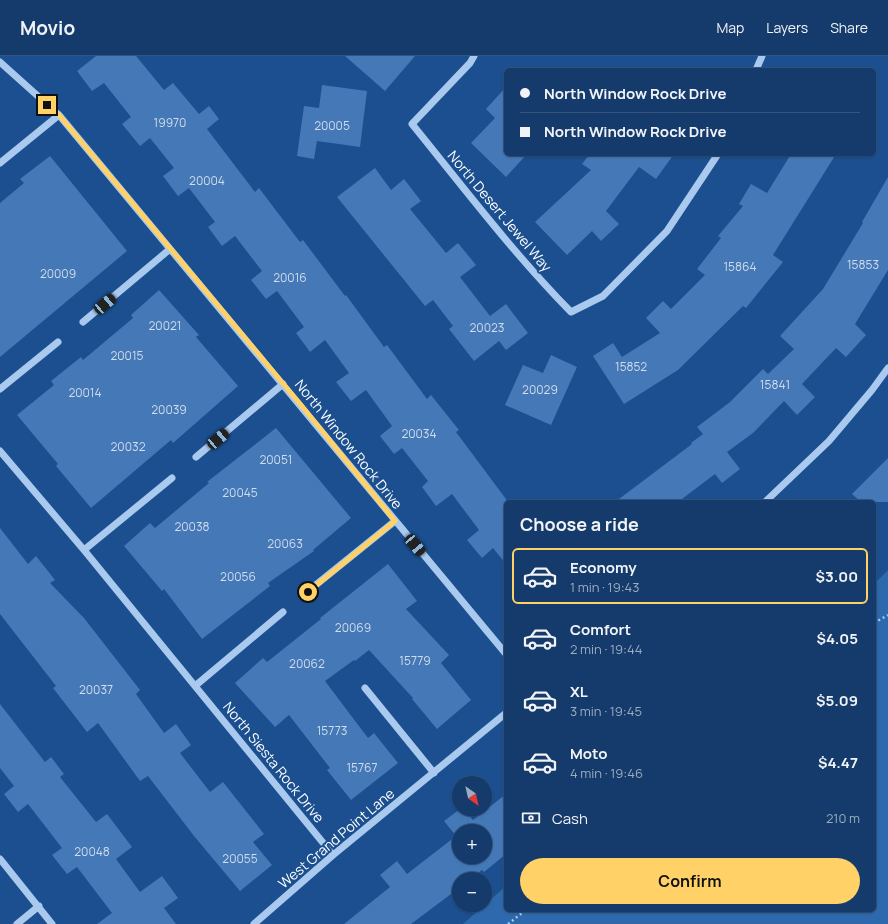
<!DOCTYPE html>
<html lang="en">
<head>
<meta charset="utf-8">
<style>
	body { margin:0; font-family:Manrope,sans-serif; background:#214673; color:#f1f3f6; height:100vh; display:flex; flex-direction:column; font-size:15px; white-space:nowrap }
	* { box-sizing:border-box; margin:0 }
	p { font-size:13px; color:#9dadc1 }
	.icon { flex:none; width:22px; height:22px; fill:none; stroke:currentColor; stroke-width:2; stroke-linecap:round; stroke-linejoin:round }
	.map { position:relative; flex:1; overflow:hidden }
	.side { position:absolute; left:504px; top:444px; width:372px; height:412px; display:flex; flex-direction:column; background:#143b6b; border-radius:6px; box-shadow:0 1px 3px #0004,0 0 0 1px #33557e }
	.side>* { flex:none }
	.guide { position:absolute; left:504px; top:12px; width:372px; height:88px; border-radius:6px; box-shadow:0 1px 3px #0004,0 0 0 1px #33557e; display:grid; align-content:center; height:88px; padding:0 16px; background:#143b6b }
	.needle { width:26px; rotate:146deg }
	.buttons { position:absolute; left:452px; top:720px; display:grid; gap:8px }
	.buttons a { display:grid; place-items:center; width:40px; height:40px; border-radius:50%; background:#143b6b; box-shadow:0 1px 3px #0004,0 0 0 1px #33557e; font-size:20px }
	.end { position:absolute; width:18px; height:18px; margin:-9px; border:5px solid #ffd166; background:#111; box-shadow:0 0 0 2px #111 }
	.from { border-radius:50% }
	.car { position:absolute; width:12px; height:24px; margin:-12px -6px; border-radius:5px; box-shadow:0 0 3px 1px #0007; background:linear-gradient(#222 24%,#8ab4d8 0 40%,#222 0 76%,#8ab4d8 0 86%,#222 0) }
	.guide b { display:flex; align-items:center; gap:14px; height:38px; font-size:15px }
	.guide b+b { border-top:1px solid #33557e }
	.guide i { width:10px; height:10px; background:#f1f3f6 }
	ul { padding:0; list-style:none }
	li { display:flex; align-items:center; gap:12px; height:56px; margin:0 8px 6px; padding:0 8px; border:2px solid transparent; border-radius:6px }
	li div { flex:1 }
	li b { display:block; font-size:15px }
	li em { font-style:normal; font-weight:700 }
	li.active { border-color:#ffd166 }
	li>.icon { width:36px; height:36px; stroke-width:1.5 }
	h2 { padding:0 16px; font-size:18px; line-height:48px }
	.pay { display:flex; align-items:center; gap:10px; height:44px; padding:0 16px; font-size:15px }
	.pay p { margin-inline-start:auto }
	.cta { display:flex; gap:8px; margin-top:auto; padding:8px 16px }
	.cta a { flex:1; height:46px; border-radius:24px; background:#ffd166; color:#111; font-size:16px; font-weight:700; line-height:46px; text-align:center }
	header { display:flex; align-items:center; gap:24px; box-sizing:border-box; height:56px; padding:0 20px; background:#143b6b; border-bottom:1px solid #33557e }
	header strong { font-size:19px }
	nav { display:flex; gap:22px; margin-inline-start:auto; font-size:14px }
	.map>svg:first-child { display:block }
	.green { fill:#2e69ad }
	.building { fill:#4478b7; fill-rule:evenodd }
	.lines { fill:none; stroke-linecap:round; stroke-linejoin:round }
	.path { stroke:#a9c9ee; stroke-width:2.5; stroke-dasharray:2 3; stroke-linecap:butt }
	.minor { stroke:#a9c9ee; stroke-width:7 }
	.route { stroke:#ffd166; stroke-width:5 }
	.labels { text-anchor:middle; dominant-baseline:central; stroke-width:4; stroke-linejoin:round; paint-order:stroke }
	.number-label { font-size:12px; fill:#d0dded }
	.street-label { font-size:14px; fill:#fff; stroke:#1b4f8f }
</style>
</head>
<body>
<header>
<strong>Movio</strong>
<nav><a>Map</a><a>Layers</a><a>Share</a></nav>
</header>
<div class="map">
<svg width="888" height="868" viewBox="0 0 888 868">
	<rect width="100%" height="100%" fill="#1b4f8f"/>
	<path class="green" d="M888 514V868H463L506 830V854H874V528Z"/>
	<path class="building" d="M96 0H136L164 34 173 27 199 58 209 50 219 63 207 73 255 136 259 132 300 186 303 184 345 240 346 239 384 291 387 289 427 343 431 339 459 374 456 376 506 443V508L493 492 482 502 467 484 479 474 452 438 436 450 422 431 428 425 402 392 394 398 380 380 392 370 366 334 351 345 336 326 349 317 325 284 310 296 296 277 304 271 277 235 266 243 251 224 262 215 235 180 222 190 208 171 215 166 189 132 178 140 163 120 174 112 150 82 140 90 122 68 131 61 104 27 92 35 77 15Z
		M345 0H415L385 35Z
		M322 29 367 35 360 91 317 85 314 103 297 100 304 50 319 52Z
		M506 31V98H527L506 121 471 87 495 62 486 53Z
		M590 98H674L656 123 639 111 606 155 619 168 601 185 592 175 567 199 535 166 591 114 582 108Z
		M791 98H836L773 199 783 206 746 252 743 250 678 314 624 348 593 300 613 287 622 301 660 277 646 262 663 245 671 253 705 219 697 213 721 182 718 180 743 150 739 148 751 128 767 137Z
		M50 100 127 195 0 301V147L24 127 20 123Z
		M375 112 391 134 404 123 421 145 410 153 446 197 458 187 476 209 460 221 490 260 506 248 528 277 506 294 499 285 474 305 449 273 453 270 433 244 425 250 337 141Z
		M888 121V214L855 268 866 279 846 301 836 292 802 328 815 341 797 359 784 345 753 377 727 396 740 413 722 427 715 418 678 446H615L692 388 691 387 703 378 697 371 730 346 763 313 768 318 794 293 780 280 823 233 863 167 862 166Z
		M159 234 199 279 196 281 238 330 173 387 171 384 91 452 56 410 58 408 17 359 54 329 51 325 81 301 83 304 133 262 131 259Z
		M551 299 577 311 551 369 505 349 523 309 543 317Z
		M276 372 351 462 313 494 314 495 268 527 270 530 202 583 164 533 162 535 124 490 150 467 155 472 209 427 207 426Z
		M888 402V446H861L852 438Z
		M0 472 28 508 36 500 55 524 50 527 84 562 140 634 136 638 164 677 176 668 191 689 180 697 210 736 223 726 264 778 253 786 272 809 240 835 194 780 148 720 140 725 98 667 87 676 53 632 56 630 0 558Z
		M388 508 417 545 406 553 449 599 441 607 471 644 437 673 412 643 413 642 369 594 355 605 354 604 325 625 368 682 374 677 398 707 351 744 327 714 330 712 289 659 275 671 235 627 263 602 267 606 321 563 320 562Z
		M0 648 45 706 51 701 64 718 60 721 96 766 107 758 132 791 116 803 140 836 162 820 178 842 164 852 176 868H97L112 857 77 811 67 818 52 799 62 792 28 748 18 756 4 738 14 730 0 712Z
		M506 738V798L484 816 482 814 470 823H459V832L411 868H344L390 831 380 819 397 805 407 818 456 780 444 765 460 753H464L473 764ZM459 775H485V801H459Z"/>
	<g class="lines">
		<path class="path" d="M874 567 888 559
			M508 868 526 854"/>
		<path class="minor" d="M474 0 470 7 412 68C464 132 513 197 571 256L603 240 667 175 718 98
			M0 6 59 59 506 598
			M756 14 762 0
			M0 107 59 59
			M83 266 170 193
			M0 333 58 286
			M0 395 84 494 333 799
			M196 401 283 328
			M765 446 829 385 872 334 888 312
			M84 494 172 422
			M307 536 395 465
			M195 630 283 556
			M365 632 434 717
			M0 803 52 868
			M17 868 39 850
			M254 868 333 799 506 657"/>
	</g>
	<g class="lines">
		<path class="route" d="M47 49 59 59 301 349 395 465 308 536"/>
	</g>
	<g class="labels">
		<g class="number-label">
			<text x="170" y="66">19970</text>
			<text x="332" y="69">20005</text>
			<text x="207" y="124">20004</text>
			<text x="863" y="208">15853</text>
			<text x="740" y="210">15864</text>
			<text x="58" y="217">20009</text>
			<text x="290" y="221">20016</text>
			<text x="165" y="269">20021</text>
			<text x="487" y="271">20023</text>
			<text x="127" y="299">20015</text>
			<text x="631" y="310">15852</text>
			<text x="775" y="328">15841</text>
			<text x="540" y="333">20029</text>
			<text x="85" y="336">20014</text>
			<text x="169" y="353">20039</text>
			<text x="419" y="377">20034</text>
			<text x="128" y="390">20032</text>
			<text x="276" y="403">20051</text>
			<text x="240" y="436">20045</text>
			<text x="192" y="470">20038</text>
			<text x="285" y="487">20063</text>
			<text x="238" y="520">20056</text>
			<text x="353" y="571">20069</text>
			<text x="415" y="604">15779</text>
			<text x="307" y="607">20062</text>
			<text x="96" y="633">20037</text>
			<text x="332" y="674">15773</text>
			<text x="362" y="711">15767</text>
			<text x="92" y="795">20048</text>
			<text x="240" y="802">20055</text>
		</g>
		<g class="street-label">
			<text transform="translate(500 155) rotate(50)">North Desert Jewel Way</text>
			<text transform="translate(349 388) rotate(51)">North Window Rock Drive</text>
			<text transform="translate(274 706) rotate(51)">North Siesta Rock Drive</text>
			<text transform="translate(336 782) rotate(-40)">West Grand Point Lane</text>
		</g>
	</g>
</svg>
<div class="buttons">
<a><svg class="needle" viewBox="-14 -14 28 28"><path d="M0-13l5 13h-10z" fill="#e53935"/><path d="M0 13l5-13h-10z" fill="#9dadc1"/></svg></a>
<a>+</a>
<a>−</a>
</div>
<i class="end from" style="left:308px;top:536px"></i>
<i class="end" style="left:47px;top:49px"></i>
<i class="car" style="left:105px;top:248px;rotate:50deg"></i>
<i class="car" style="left:218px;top:383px;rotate:50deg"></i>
<i class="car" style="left:415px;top:489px;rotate:140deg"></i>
<div class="guide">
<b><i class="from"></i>North Window Rock Drive</b>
<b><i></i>North Window Rock Drive</b>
</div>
<section class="side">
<h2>Choose a ride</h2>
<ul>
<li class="active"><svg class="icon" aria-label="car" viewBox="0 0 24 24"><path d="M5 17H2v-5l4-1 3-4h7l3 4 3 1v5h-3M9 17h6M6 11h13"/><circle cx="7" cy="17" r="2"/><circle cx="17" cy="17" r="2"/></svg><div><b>Economy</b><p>1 min · 19:43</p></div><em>$3.00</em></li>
<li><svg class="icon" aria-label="car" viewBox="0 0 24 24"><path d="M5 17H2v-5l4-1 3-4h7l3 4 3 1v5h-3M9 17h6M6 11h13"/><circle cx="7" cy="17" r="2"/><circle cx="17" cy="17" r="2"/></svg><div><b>Comfort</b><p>2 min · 19:44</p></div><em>$4.05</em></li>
<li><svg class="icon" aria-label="car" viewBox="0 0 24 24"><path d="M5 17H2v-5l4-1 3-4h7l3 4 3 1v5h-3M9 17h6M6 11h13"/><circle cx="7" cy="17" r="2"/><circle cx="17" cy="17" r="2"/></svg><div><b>XL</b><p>3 min · 19:45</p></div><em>$5.09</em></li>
<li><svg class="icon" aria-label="car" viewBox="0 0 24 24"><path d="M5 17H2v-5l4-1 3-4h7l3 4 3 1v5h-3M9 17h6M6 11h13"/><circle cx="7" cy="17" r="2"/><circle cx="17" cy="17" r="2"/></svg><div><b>Moto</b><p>4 min · 19:46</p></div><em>$4.47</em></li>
</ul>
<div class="pay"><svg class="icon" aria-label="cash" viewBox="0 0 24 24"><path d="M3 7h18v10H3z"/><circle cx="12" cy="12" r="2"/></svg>Cash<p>210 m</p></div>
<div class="cta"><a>Confirm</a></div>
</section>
</div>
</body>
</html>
